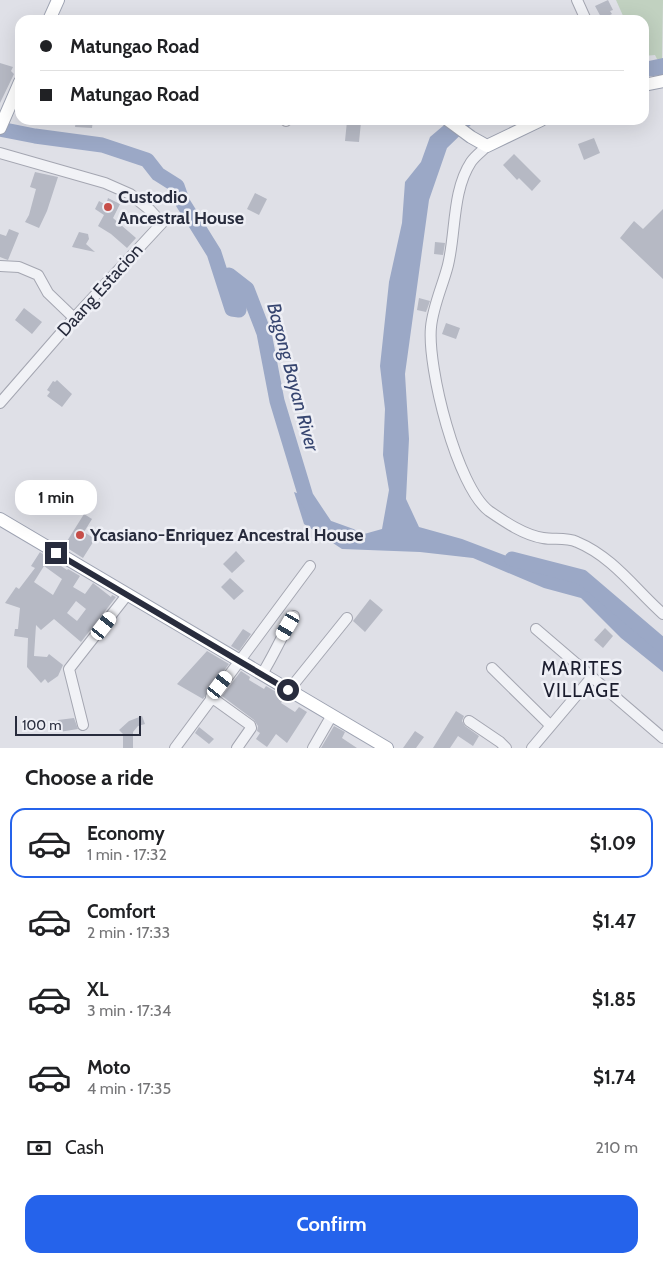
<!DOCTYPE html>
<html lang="en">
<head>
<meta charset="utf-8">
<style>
	body { margin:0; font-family:Cabin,sans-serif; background:#f6f6f6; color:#202124; height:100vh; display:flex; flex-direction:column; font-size:19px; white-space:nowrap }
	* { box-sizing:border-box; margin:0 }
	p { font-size:16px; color:#757577 }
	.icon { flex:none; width:28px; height:28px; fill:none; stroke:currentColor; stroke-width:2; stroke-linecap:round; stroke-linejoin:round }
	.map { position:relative; height:748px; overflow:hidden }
	.details { display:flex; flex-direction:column; background:#fff; flex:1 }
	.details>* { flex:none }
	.banner { position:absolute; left:15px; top:15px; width:634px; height:110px; border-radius:15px; box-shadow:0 5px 20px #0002; display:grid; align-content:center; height:110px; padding:0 25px; background:#fff }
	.scale { position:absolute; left:15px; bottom:12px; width:126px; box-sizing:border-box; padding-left:5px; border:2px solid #282c3d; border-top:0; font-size:14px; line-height:18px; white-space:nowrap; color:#282c3d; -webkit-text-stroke:4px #eeeff5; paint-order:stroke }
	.end { position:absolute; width:22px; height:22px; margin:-11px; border:6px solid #282c3d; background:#fff; box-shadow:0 0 0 2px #fff }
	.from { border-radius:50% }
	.bubble { position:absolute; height:35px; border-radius:15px; background:#fff; box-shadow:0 5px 20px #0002; font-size:16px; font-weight:800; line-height:35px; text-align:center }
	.car { position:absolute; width:15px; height:30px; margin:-15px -8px; border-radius:6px; box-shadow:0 0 4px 1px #0007; background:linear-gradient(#fff 24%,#345 0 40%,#fff 0 76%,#345 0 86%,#fff 0) }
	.banner b { display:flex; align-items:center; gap:18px; height:48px; font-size:19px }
	.banner b+b { border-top:1px solid #e0e0e0 }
	.banner i { width:12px; height:12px; background:#202124 }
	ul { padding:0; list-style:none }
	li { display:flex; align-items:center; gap:15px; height:70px; margin:0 10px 8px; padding:0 15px; border:2px solid transparent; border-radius:15px }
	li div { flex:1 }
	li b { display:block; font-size:19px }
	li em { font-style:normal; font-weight:800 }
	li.on { border-color:#2563eb }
	li>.icon { width:45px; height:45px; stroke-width:1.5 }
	h2 { padding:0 25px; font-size:22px; line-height:60px }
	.pay { display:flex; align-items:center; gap:12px; height:55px; padding:0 25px; font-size:19px }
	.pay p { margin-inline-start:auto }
	.action { display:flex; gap:10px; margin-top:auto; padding:10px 25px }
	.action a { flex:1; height:58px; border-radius:15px; background:#2563eb; color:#fff; font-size:20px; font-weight:800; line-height:58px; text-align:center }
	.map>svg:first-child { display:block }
	.green { fill:#c1d1c0 }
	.water { fill:#9ba8c6 }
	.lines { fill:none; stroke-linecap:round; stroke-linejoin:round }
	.river { stroke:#9ba8c6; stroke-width:15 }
	.building { fill:#b6b9c4; fill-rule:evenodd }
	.minor-casing { stroke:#a4a6b1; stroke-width:12 }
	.major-casing { stroke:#9ea3b2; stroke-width:14 }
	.minor { stroke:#f1f2f6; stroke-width:10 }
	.major { stroke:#fff; stroke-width:12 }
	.route { stroke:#282c3d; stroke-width:6 }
	.poi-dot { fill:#c74e49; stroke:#eeeff5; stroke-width:2 }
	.labels { text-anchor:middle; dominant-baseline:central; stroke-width:5; stroke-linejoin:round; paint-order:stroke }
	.poi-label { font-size:18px; font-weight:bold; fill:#282c3d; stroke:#eeeff5; text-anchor:start }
	.street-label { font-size:18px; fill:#282c3d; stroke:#eeeff5 }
	.water-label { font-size:19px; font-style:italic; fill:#35446f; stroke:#eeeff5 }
	.neighbourhood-label { font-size:19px; letter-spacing:1px; fill:#1b1d2e; stroke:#eeeff5 }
</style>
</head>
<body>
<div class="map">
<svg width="663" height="748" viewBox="0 0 663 748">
	<rect width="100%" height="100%" fill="#dfe0e7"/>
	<path class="green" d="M616 0H663L662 59H657L655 55 644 56V20H621L624 18Z"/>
	<path class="water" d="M663 58V75L644 77V62Z
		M450 120H476L447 148 429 200 405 374 409 439 406 499 419 527 462 539 538 568 595 585 618 613 659 640 663 645V672L621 638 581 598 544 588 473 558 420 552 342 549 304 524 294 492 310 498 331 529 357 536 382 529 389 490 383 455 385 409 380 366 389 282 402 223 405 182 421 162 430 137Z"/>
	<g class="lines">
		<path class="river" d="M0 129 35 136 102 145 147 160 158 174 177 186 183 203 214 253 232 309 239 310 229 275 247 289 264 333 277 401 306 497 326 527 351 536
			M512 559 582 577 663 646"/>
	</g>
	<path class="building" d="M608 0 613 10 610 11 612 14 602 19 595 6Z
		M0 63 13 67 11 71 14 74 0 103Z
		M76 120H93L92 128 75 127Z
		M347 121 361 122 359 142 345 141Z
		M594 138 600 153 584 160 578 144Z
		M514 154 541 181 532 191 519 178 517 180 503 165Z
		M35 172 58 177 47 211 39 228 25 222 29 215 36 189 30 187Z
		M255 193 267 199 259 215 247 209Z
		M108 198 120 204 113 218 136 238 127 248 111 234 98 226 104 215 95 209 99 201 106 205Z
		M663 209V279L620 238 634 221 643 229Z
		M9 229 19 233 8 260 5 259 0 257V234L6 236Z
		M79 232 88 234 89 239 86 244 95 252 72 247Z
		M435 242 445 243 443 255 434 254Z
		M419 298 430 301 426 312 417 310Z
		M24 308 42 322 32 334 15 320Z
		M446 323 460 328 456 339 442 334Z
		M57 380 72 394 62 407 47 396 50 392 47 390 53 381 55 382Z
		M84 514 92 519 84 532 95 539 83 558 64 546Z
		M236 551 245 561 232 573 223 564Z
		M40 552 67 570 68 569 80 576 73 587 85 594 93 583 111 597 112 595 116 597 81 642 54 619 41 630 36 625 34 656 47 657 49 654 63 665 58 676 48 683 45 679 41 683 27 667 28 638 14 636 15 629H18L20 608 5 603 16 587 19 589 35 568 31 566ZM44 566 62 579 53 595 34 582ZM76 601 86 609 77 621 67 613Z
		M230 578 244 591 234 600 221 587Z
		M370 599 383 610 365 632 353 621Z
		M605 628 613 636 603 648 594 640Z
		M243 629 251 634 239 651 231 646Z
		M207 651 229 664 203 699 177 684Z
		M241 671 250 677 249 680 264 689 266 686 285 697 281 703 295 712 299 707 307 712 287 743 276 734 267 747 256 739 260 733 257 731 258 726 254 720 222 696Z
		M456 711 464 716 462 721 465 726 479 736 473 746 458 736 450 748H433Z
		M142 716 145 724 138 726 133 732V748H123V734L119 730 129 721Z
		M74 718 78 729 59 732 58 720Z
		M334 726 345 732 342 738 357 748H321Z
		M199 727 214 739 209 744 195 733Z
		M415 731 424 737 416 748H403Z"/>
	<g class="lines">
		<g class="minor-casing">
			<path id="minor" d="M577 0 586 20
				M286 121V120
				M487 146C482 151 475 156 471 162 452 191 456 232 448 265 443 285 433 306 431 327 427 367 457 487 489 511 505 522 524 535 543 538 554 540 566 537 577 542 613 557 635 589 663 614
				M0 153 105 183 130 194 150 210 162 223 74 318 0 403
				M0 266 19 267 38 275 48 293 74 318
				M536 629 663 738
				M492 668 550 725
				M262 674C274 655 282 635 294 616
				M289 690 347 618
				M211 697 250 725 251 728 237 748
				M469 721 500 742 506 748
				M83 725 69 669 127 595
				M175 748 310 566
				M313 748 332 715
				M532 748 592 677"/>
		</g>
		<g class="major-casing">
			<path id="major" d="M49 20 58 0
				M644 85 663 81
				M448 120 471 137 487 146 541 120
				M0 128 20 82
				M0 519 387 748"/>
		</g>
		<use href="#minor" class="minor"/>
		<use href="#major" class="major"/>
	</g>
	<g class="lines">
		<path class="route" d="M56 553 288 690"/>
	</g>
	<g class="poi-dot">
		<circle cx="108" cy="207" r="5"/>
		<circle cx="80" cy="535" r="5"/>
	</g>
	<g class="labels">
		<g class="poi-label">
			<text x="118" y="197">Custodio<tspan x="118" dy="21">Ancestral House</tspan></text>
			<text x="90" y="535">Ycasiano-Enriquez Ancestral House</text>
		</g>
		<g class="street-label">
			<text transform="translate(100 290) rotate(-48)">Daang Estacion</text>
		</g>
		<g class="water-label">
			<text transform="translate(293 377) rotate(75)">Bagong Bayan River</text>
		</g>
		<g class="neighbourhood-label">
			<text x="582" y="668">MARITES<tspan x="582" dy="22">VILLAGE</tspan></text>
		</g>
	</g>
</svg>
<div class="scale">100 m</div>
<i class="end from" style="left:288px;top:690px"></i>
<i class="end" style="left:56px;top:553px"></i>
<div class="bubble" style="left:15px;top:480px;width:82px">1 min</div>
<i class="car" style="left:104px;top:626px;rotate:38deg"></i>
<i class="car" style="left:288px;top:626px;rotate:210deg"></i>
<i class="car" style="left:220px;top:685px;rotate:37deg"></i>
<div class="banner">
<b><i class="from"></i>Matungao Road</b>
<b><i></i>Matungao Road</b>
</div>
</div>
<section class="details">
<h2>Choose a ride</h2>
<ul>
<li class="on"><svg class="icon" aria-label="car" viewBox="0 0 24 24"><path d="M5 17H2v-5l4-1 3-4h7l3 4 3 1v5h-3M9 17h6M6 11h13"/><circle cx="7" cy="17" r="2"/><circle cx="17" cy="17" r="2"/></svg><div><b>Economy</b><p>1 min · 17:32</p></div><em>$1.09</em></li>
<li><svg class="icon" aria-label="car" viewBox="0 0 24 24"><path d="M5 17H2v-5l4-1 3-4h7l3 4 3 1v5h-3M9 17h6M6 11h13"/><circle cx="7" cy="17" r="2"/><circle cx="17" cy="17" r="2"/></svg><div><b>Comfort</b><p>2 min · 17:33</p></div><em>$1.47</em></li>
<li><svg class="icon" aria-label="car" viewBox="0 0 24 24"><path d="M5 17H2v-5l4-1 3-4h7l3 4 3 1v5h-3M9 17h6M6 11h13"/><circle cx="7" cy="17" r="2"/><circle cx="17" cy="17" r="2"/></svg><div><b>XL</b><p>3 min · 17:34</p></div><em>$1.85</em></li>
<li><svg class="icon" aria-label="car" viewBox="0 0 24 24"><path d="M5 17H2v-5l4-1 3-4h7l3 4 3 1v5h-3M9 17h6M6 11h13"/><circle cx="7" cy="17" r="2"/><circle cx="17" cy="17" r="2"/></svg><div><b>Moto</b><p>4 min · 17:35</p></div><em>$1.74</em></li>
</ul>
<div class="pay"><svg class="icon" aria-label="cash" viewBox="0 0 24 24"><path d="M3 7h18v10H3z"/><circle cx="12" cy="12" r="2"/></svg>Cash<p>210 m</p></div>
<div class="action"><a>Confirm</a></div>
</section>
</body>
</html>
